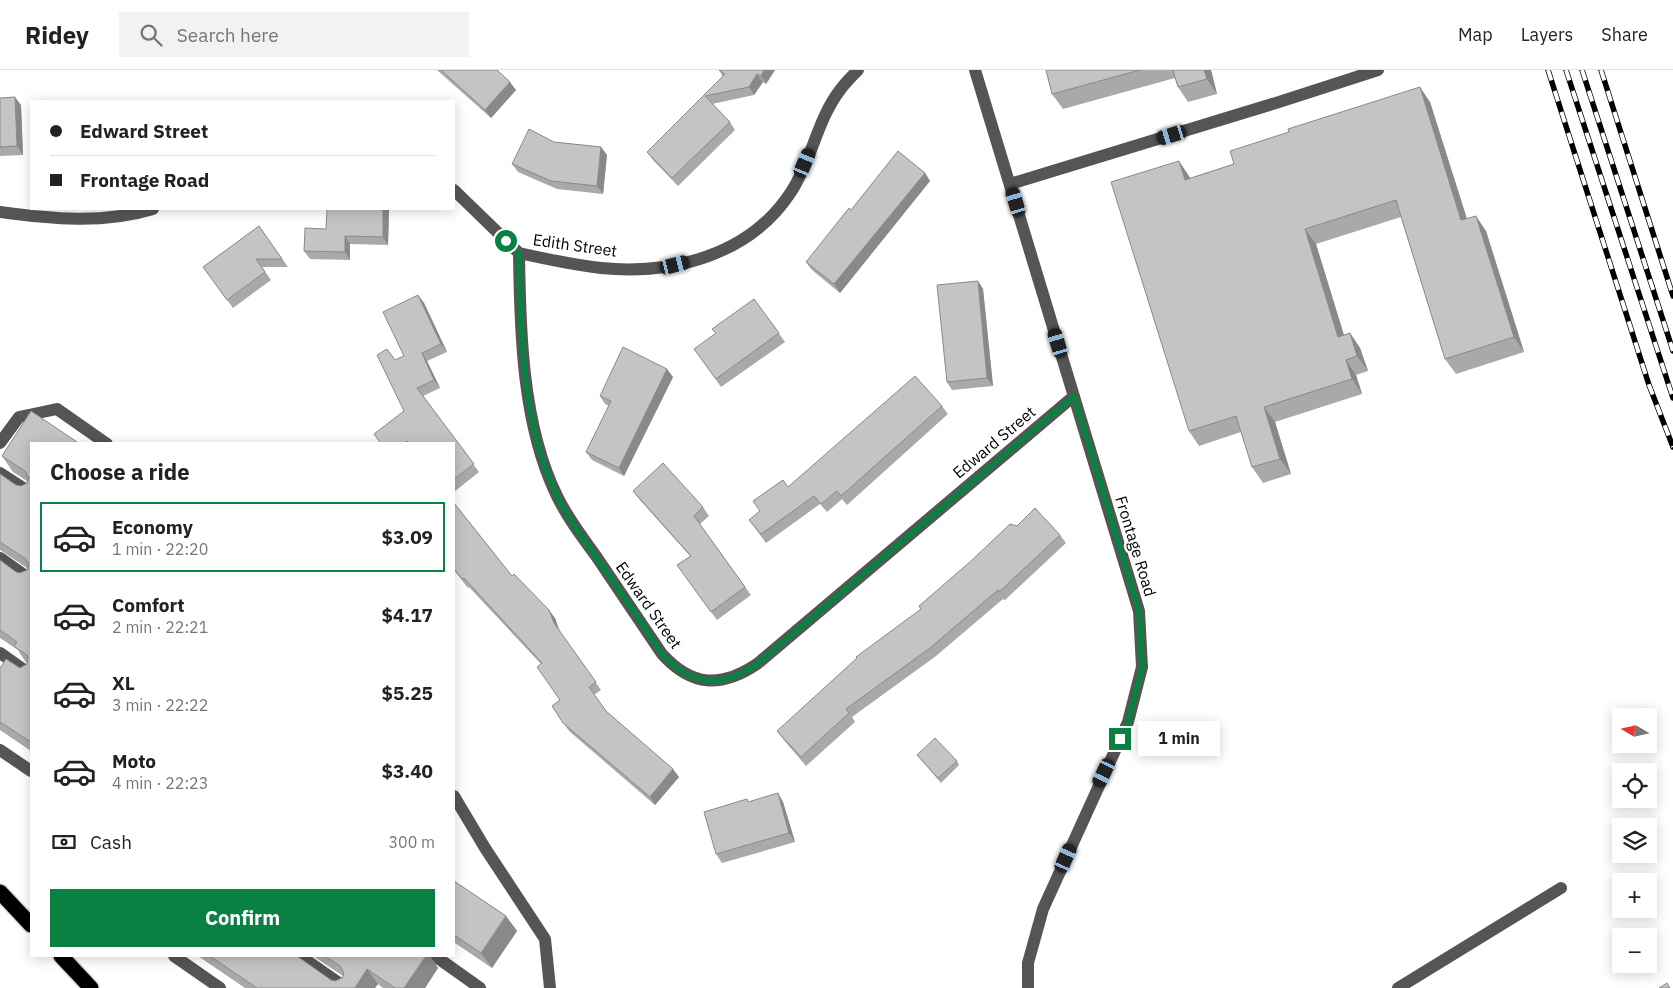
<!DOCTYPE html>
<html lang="en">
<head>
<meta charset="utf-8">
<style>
	body { margin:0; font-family:"IBM Plex Sans",sans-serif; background:#f2f2f2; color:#222; height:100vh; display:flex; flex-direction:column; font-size:19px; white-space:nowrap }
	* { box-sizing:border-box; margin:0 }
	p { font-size:16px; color:#767676 }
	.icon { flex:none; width:28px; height:28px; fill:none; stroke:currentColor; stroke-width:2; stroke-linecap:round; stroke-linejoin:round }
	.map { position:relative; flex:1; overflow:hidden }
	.panel { position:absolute; left:30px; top:372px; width:425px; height:515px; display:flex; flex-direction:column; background:#fff; border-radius:0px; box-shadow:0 2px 12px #0003 }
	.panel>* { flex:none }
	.banner { position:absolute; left:30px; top:30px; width:425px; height:110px; border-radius:0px; box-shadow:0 2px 12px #0003; display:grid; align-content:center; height:110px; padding:0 20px; background:#fff }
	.needle { width:32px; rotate:279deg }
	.tools { position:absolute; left:1612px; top:638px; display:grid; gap:10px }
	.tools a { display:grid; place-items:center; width:45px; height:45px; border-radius:0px; background:#fff; box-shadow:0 2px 12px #0003; font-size:25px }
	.end { position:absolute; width:22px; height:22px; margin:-11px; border:6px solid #0b8043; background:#fff; box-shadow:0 0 0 2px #fff }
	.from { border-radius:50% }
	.bubble { position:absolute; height:35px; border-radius:0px; background:#fff; box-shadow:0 2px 12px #0003; font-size:16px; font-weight:700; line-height:35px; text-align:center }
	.car { position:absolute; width:15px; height:30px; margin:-15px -8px; border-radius:6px; box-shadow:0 0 4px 1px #0007; background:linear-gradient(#222 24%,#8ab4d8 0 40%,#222 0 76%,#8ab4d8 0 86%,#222 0) }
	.banner b { display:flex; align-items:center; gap:18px; height:48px; font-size:19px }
	.banner b+b { border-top:1px solid #e0e0e0 }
	.banner i { width:12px; height:12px; background:#222 }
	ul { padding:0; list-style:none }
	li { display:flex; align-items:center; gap:15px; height:70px; margin:0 10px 8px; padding:0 10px; border:2px solid transparent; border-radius:0px }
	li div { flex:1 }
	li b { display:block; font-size:19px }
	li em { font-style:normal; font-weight:700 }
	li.active { border-color:#0b8043 }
	li>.icon { width:45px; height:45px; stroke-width:1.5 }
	h2 { padding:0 20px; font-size:22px; line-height:60px }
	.pay { display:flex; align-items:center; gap:12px; height:55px; padding:0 20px; font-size:19px }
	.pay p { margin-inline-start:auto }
	.action { display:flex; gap:10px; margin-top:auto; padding:10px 20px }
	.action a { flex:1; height:58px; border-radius:0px; background:#0b8043; color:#fff; font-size:20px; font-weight:700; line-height:58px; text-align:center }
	header { display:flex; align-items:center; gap:30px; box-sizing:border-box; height:70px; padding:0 25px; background:#fff; border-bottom:1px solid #e0e0e0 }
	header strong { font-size:24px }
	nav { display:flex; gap:28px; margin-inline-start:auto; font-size:18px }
	.search { width:350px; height:45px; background:#f2f2f2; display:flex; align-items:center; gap:12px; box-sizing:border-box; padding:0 18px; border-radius:0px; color:#767676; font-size:19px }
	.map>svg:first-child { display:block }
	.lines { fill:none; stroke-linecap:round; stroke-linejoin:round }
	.highway-casing { stroke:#dbdbdb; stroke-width:18 }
	.minor { stroke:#555; stroke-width:12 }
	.highway { stroke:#000; stroke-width:15 }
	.rail-casing { stroke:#000; stroke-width:5.5 }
	.rail { stroke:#fff; stroke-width:4; stroke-dasharray:11; stroke-linecap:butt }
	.wall { fill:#a9a9a9 }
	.shaded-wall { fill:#898989 }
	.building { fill:#c4c4c4; stroke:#898989 }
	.route { stroke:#0b8043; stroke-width:6 }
	.labels { text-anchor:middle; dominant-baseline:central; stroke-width:5; stroke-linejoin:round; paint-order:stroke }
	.street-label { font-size:16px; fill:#000; stroke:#fff }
</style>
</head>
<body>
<header>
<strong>Ridey</strong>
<div class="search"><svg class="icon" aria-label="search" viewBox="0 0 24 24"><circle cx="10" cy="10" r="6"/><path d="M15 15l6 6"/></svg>Search here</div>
<nav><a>Map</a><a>Layers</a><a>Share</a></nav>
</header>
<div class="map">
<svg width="1673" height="918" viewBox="0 0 1673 918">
	<rect width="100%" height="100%" fill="#fff"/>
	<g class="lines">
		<g class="highway-casing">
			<path id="highway" d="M0 822 31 855
				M61 886 91 918"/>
		</g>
		<path class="minor" d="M975 0 1139 541 1142 597 1128 652 1043 839 1028 893V918
			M1010 114 1279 32 1378 0
			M454 120 519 183C520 260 522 355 557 426 567 447 582 467 596 486 618 519 640 551 662 584 692 617 721 618 757 594L1074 326
			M0 142C50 149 104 154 153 139
			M519 183C546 189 573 195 601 198 673 205 750 185 791 122 812 90 817 50 840 20 845 13 852 6 858 0
			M0 373 19 347 57 339 107 374
			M0 403 31 423
			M0 488 31 510
			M0 583 31 605
			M0 680 31 701
			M454 726 485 778 545 869 550 918
			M174 886 220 918
			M300 886 346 918
			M435 886 480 918
			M1398 918 1561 818"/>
		<use href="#highway" class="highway"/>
		<g class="rail-casing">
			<path id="rail" d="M1548 0 1649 315 1673 377
				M1566 0 1673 328
				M1582 0 1673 281
				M1601 0 1673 226"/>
		</g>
		<use href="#rail" class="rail"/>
	</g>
	<path class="wall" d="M437 0H497L516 20 491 48Z
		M719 0H775L766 14 763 12 754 25 712 34 730 52 735 60 678 116 653 90 647 82 723 7Z
		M1046 0H1211L1217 24 1188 32 1178 17 1175 8 1063 39 1052 24Z
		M0 28 21 35 23 85 0 86Z
		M1430 32 1467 149 1486 161 1524 282 1456 304 1445 289 1401 147 1316 174 1344 265 1350 263 1360 278 1368 301 1356 305 1362 324 1275 352 1291 404 1263 413 1252 397 1241 362 1199 376 1189 361V106L1190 108Z
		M554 72 601 77 607 85 603 124 557 119 518 102 512 94Z
		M925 103 930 111 840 223 812 200 806 192 851 140Z
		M389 139 388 175 350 174V190L310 189 304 181 326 159Z
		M259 156 288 197H262L271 210 233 238 203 197Z
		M978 211 983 219 993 316 952 320 947 312Z
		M418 225 424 233 447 282 427 291 440 318 423 326 479 402 454 422V374H381L404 341V286Z
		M754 229 785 272 721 317 694 279 716 264Z
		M673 307 624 406 592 390 586 382 609 336 605 334 600 326Z
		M942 336 948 344 847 435 842 429 827 442 820 434 766 473 749 450 788 417Z
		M31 374V681L0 660V598H20L27 594V593L25 591 18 580 0 568V490L16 502 20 503 27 500V498L0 480V404L16 415 21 416 27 413V411L13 402 2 386Z
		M633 421 703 437 709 446 700 454 751 525 717 550 677 495 690 486 639 429Z
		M454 433 512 506 555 548 559 561 601 620 594 625 606 641 679 707 655 735 569 661 552 636 560 630 541 594 469 517 468 518 454 500Z
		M1060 465 1066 473 1005 530 1003 529 936 586 852 647 855 652 806 696 783 669 777 661Z
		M917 685 957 691 959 695 941 713Z
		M749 732H783L795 772 722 793 716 784Z
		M454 811 506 846 517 861 492 898 455 873 454 875Z
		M198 886H297L331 910 335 911 342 908 343 906 313 886H430L438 898 425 918H383L378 914 375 918H245Z"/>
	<path class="shaded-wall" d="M764 0H775L766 14 761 6Z
		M1204 0H1211L1217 24 1207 9Z
		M757 4 763 12 754 25 749 17Z
		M510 12 516 20 491 48 485 40Z
		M1420 17 1430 32 1472 165 1461 150Z
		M15 27 21 35 23 85 17 76Z
		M601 77 607 85 603 124 597 116Z
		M1179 91 1189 106 1195 125 1185 110Z
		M925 103 930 111 840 223 834 214Z
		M383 139H389L388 175 383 167Z
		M1476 146 1486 161 1524 282 1514 267Z
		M1305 159 1316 174 1349 282 1338 267Z
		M345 166 350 174V190L345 182Z
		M978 211 983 219 993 316 987 308Z
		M418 225 424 233 447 282 441 274Z
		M1350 263 1360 278 1368 301 1357 286Z
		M422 283 427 291 440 318 434 310Z
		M1346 290 1356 305 1362 324 1352 309Z
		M667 299 673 307 624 406 619 398Z
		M1264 337 1275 352 1291 404 1280 389Z
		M549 540 555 548 560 562 554 553Z
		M673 699 679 707 655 735 650 727Z
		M778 723 783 732 795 772 789 763Z
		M506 846 517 861 492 898 481 883Z
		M426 886H430L438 898 425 918H404Z
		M367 899 378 914 375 918H355Z"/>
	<path class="building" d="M441 0H497L510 12 485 40Z
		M719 0H764L761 6 757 4 749 17 705 26 730 52 672 108 647 82 725 4Z
		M1046 0H1140L1052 24Z
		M1173 0H1204L1207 9 1178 17Z
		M1420 17 1461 150 1476 146 1514 267 1445 289 1396 130 1305 159 1338 267 1350 263 1357 286 1346 290 1352 309 1264 337 1280 389 1252 397 1236 346 1189 361 1111 112 1179 91 1185 110 1234 94 1230 81 1289 62 1288 59Z
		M15 27 17 76 0 77V28Z
		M529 59 554 72 601 77 597 116 551 111 512 94Z
		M898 81 925 103 834 214 806 192 849 138 851 140Z
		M327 139H383V167L345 166V182L304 181 305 158 326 159Z
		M259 156 282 189H256L265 202 227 230 203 197Z
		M978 211 987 308 947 312 937 215Z
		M418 225 441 274 422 283 434 310 417 318 474 394 454 409V374H409L407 371 404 374H381L374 364 404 341 377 285 387 279 395 290 404 286 383 242Z
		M754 229 779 263 716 309 694 279 716 263 712 259Z
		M623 277 667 299 619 398 586 382 611 331 600 326Z
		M915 306 942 336 841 426 837 421 821 434 814 426 761 464 749 450 760 441 753 431 783 410 788 417Z
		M31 341 80 374H31V672L0 652V598L6 589 20 598 27 594 28 586 14 576 17 572 0 560V490L16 502 20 503 27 500 29 495 26 489 0 472V404L16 415 21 416 27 413 29 408 25 401 2 386Z
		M663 393 703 437 694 446 745 517 711 542 677 495 691 486 633 421Z
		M454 433 512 506 514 504 549 540 554 553 596 612 589 617 606 641 673 699 650 727 563 653 552 636 560 630 537 597 542 593 464 508 462 509 454 499Z
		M1035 438 1060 465 999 522 998 520 930 578 846 639 849 643 801 687 777 661 857 588 856 587 921 539 919 536 971 491 1010 454 1017 456Z
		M935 668 957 691 938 708 917 685Z
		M778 723 789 763 716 784 704 742 747 729 748 732Z
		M454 811 506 846 481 883 454 865Z
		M210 886H297L331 910 335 911 342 908 344 903 340 896 325 886H426L404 918H395L367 899 355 918H257Z
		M1667 913 1670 918H1659Z"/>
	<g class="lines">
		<path class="route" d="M506 171 519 183C520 261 522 355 557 426 568 449 585 471 600 493 621 523 642 553 662 584 692 617 721 618 757 594L1074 326 1139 541 1142 597 1128 652 1120 669"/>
	</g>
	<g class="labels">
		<g class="street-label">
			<text transform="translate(575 175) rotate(8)">Edith Street</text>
			<text transform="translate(994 372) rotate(-40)">Edward Street</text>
			<text transform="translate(1136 476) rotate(73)">Frontage Road</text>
			<text transform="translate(649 535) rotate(55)">Edward Street</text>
		</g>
	</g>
</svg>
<div class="tools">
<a><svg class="needle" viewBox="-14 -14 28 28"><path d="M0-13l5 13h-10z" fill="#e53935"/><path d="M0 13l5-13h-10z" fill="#767676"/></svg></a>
<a><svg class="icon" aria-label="locate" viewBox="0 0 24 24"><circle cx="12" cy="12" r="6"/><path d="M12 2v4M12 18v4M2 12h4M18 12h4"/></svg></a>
<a><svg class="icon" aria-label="layers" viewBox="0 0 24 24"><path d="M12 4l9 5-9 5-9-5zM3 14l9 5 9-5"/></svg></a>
<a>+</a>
<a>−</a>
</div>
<i class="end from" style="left:506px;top:171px"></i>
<i class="end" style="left:1120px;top:669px"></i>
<div class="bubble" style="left:1138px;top:651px;width:82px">1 min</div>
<i class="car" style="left:1172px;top:65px;rotate:253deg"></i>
<i class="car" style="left:805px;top:93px;rotate:23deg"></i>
<i class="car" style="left:1016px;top:132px;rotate:343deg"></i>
<i class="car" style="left:675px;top:195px;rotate:76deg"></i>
<i class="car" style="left:1058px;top:273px;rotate:343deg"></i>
<i class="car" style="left:1104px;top:703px;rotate:205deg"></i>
<i class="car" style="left:1066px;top:788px;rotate:24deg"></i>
<div class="banner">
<b><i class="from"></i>Edward Street</b>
<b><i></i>Frontage Road</b>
</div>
<section class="panel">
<h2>Choose a ride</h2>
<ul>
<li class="active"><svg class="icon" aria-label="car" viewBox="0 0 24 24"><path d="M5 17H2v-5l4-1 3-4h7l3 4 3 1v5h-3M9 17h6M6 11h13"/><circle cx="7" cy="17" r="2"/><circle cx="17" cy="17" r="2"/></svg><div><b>Economy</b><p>1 min · 22:20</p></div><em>$3.09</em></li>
<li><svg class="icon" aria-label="car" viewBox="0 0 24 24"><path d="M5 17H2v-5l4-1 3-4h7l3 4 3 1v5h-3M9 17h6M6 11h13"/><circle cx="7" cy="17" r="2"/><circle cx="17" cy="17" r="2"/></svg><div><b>Comfort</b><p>2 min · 22:21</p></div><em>$4.17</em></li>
<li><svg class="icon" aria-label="car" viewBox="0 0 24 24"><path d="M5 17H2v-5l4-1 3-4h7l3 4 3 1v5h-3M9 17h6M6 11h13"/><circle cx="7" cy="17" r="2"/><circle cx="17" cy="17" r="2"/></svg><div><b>XL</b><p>3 min · 22:22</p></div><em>$5.25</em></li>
<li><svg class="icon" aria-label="car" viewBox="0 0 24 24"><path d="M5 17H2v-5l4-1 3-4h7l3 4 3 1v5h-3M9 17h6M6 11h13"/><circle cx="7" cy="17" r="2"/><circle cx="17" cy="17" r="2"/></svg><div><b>Moto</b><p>4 min · 22:23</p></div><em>$3.40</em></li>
</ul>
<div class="pay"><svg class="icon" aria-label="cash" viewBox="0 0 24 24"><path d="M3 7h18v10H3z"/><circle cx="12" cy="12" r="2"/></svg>Cash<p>300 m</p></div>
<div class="action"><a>Confirm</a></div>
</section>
</div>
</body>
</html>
